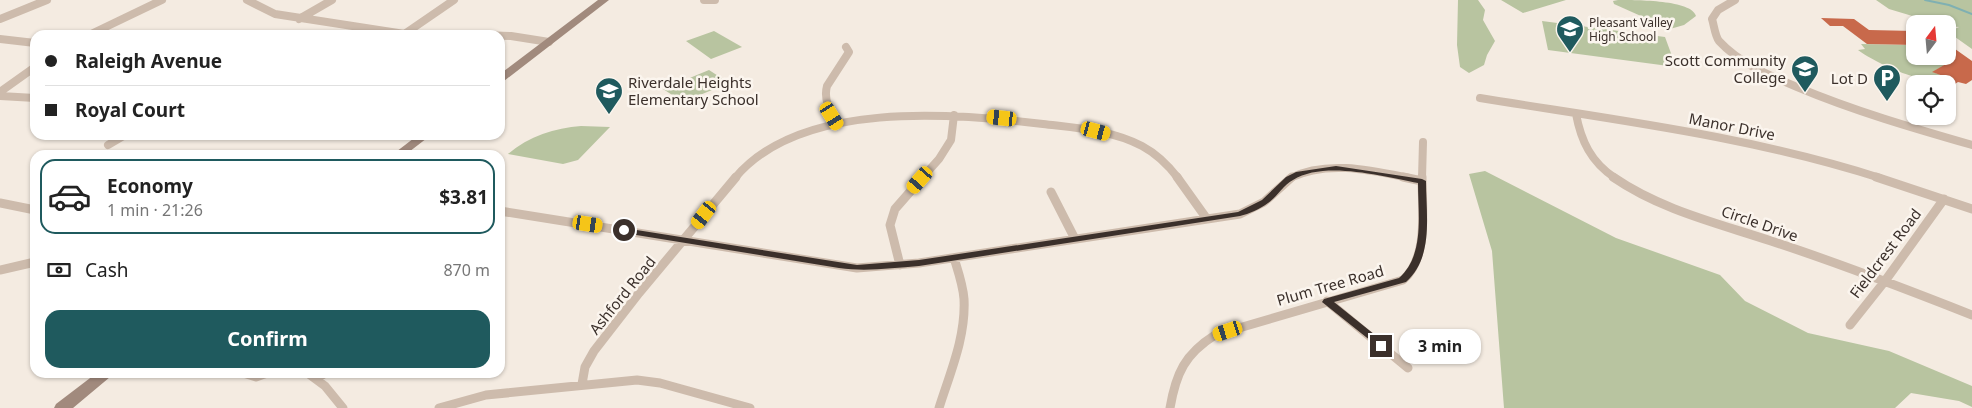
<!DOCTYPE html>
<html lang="en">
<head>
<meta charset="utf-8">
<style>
	body { margin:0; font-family:"Noto Sans",sans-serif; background:#f6f6f6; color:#222; height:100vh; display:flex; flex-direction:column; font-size:19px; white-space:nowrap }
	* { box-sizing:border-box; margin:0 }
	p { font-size:16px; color:#767676 }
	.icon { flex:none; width:28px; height:28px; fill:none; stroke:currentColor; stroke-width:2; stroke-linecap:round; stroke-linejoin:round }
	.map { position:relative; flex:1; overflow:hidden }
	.sheet { position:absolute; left:30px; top:150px; width:475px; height:228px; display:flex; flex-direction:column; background:#fff; border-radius:15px; box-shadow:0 1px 4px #0004 }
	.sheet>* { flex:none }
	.banner { position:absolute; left:30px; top:30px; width:475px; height:110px; border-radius:15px; box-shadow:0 1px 4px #0004; display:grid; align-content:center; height:110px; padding:0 15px; background:#fff }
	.needle { width:32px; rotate:16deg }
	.buttons { position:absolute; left:1906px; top:15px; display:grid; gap:10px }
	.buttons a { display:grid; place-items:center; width:50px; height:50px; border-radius:10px; background:#fff; box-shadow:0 1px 4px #0004; font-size:25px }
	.end { position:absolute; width:22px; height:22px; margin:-11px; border:6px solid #3b302b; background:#fff; box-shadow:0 0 0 2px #fff }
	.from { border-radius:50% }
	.bubble { position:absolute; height:35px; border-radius:15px; background:#fff; box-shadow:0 1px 4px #0004; font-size:16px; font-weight:700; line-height:35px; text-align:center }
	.car { position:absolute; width:15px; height:30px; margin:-15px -8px; border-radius:6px; box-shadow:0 0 4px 1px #0007; background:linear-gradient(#f5c518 24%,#345 0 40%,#f5c518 0 76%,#345 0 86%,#f5c518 0) }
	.banner b { display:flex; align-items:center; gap:18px; height:48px; font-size:19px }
	.banner b+b { border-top:1px solid #e0e0e0 }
	.banner i { width:12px; height:12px; background:#222 }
	ul { padding:9px 0 0; list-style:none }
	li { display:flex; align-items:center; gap:15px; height:75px; margin:0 10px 8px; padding:0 5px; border:2px solid transparent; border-radius:15px }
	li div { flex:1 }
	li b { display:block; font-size:19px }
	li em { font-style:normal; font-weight:700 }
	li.current { border-color:#1f5a5e }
	li>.icon { width:45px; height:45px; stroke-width:1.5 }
	.pay { display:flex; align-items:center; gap:12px; height:55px; padding:0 15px; font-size:19px }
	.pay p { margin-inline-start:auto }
	.action { display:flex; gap:10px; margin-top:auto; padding:10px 15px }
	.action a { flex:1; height:58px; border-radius:15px; background:#1f5a5e; color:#fff; font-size:20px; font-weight:700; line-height:58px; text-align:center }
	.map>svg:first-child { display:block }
	.green { fill:#b8c4a0 }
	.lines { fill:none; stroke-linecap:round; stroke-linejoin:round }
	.stream { stroke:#7fb0b2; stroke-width:2 }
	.building { fill:#c8694b }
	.street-far1 { stroke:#cdbbac; stroke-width:8 }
	.street { stroke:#cdbbac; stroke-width:9 }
	.secondary { fill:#a18a7d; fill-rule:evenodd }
	.route { fill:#3b302b }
	.labels { text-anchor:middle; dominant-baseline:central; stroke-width:5; stroke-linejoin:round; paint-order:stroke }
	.far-poi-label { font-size:12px; fill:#3b302b; stroke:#fbf5ee; text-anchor:start }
	.poi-label { font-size:15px; fill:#3b302b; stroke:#fbf5ee; text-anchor:end }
	.street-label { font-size:15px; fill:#3b302b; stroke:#fbf5ee }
</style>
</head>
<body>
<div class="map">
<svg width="1972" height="408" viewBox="0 0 1972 408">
	<rect width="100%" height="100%" fill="#f4ebe1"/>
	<path class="green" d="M1458 0H1478L1485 10 1483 20 1495 41 1487 55 1484 65 1469 73 1460 67 1457 45Z
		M1501 0H1566L1523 13Z
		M1618 0C1637 0 1692 0 1696 16L1684 25 1670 29 1614 4 1613 1Z
		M1876 0H1972V49L1948 32 1959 27 1948 26V24H1939L1889 9Z
		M1542 21 1665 37 1676 67 1548 50Z
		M714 31 742 47 711 59 686 41Z
		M1861 44 1915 45V56H1944L1951 61 1933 72 1946 77C1926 88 1874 62 1858 50L1865 49Z
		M709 70 729 83 683 102 663 89Z
		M581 126 610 127 578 160 563 164 508 154C529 136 555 128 581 126Z
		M1485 171 1616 238 1720 275 1745 301 1808 333 1889 351 1972 386V407L1959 401 1911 393 1895 408H1504L1492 251 1469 174Z"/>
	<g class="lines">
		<path class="stream" d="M1925 0 1949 5 1972 14"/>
	</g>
	<path class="building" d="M1821 18 1854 19 1869 30 1915 31V45L1867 44 1843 26H1830Z
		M1948 44 1972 61V80L1966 84 1958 82 1955 84 1941 79 1946 77 1932 72 1951 61 1948 59Z"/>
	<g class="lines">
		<path class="street-far1" d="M247 0 275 14 411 35
			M704 0H715
			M1735 0 1718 10 1712 19C1714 25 1715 36 1719 41 1739 63 1770 76 1797 87 1854 111 1913 128 1972 145
			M0 19 47 0
			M299 19 332 0
			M89 35 162 0
			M403 35 454 0
			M481 35 511 36 549 42
			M0 39 35 43
			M0 92 35 67
			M0 96 35 98
			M1480 98C1615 120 1749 136 1880 178
			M1576 114C1581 141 1591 162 1615 178
			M838 125C831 113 823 100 827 86L849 52 846 47
			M108 145 125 135
			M735 178C800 100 953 113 1043 124 1076 128 1112 130 1142 146 1157 154 1168 165 1178 178
			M922 178 939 159 951 140 954 115
			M1290 178C1327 160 1370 170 1409 178
			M1422 178 1423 142"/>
		<path class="street" d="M1177 177 1207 219
			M1403 177 1422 181
			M1613 177C1661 210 1717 223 1771 241 1839 263 1906 289 1972 315
			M1876 177 1972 209
			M1051 192 1075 239
			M0 203 35 210
			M500 211 857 268 919 263 1240 214 1264 202 1292 177
			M900 265 890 225 895 209 923 177
			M0 270 35 262
			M1327 301 1408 368
			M1850 325 1885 281 1944 199
			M240 372 256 377 270 372
			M306 372 325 386 343 408
			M316 379 327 372
			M582 384 585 367 594 351 639 293 736 177
			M439 408 486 395 637 380 660 383 750 408
			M939 408C950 373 966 337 964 299 963 285 958 271 954 258
			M1170 408C1176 373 1185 354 1215 335L1403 280C1429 257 1422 210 1422 177"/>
		<path class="secondary" d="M598 0H609L504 81 500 82V74Z
			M418 135H431L405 155H392Z
			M98 372H116L73 408H54L56 404Z"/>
	</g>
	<path class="route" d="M1336 166 1422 179 1426 181C1426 215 1434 257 1406 282L1334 302 1385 343V348L1381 349 1322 302 1324 299 1399 278C1425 255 1418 214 1418 183 1384 177 1325 160 1293 180 1283 185 1277 197 1268 203 1260 209 1249 214 1240 216L919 266C892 268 866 272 839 268L624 233 619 230 624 228 857 265 919 260 1238 212 1262 200 1286 177 1296 172Z"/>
	<defs>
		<g id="school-pin" transform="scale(1.4375)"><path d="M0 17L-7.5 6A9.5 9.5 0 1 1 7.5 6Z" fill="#1f5a5e" stroke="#fbf5ee"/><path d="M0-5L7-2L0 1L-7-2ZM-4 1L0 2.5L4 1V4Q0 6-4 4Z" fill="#fff"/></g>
		<g id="university-pin" transform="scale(1.4375)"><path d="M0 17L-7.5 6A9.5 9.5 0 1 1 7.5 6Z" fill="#1f5a5e" stroke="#fbf5ee"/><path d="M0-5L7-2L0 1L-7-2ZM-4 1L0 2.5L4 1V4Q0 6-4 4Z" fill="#fff"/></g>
		<g id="parking-pin" transform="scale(1.4375)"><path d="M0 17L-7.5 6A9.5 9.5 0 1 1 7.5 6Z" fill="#1f5a5e" stroke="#fbf5ee"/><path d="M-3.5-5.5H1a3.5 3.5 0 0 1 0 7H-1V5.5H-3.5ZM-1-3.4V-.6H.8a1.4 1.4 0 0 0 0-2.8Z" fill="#fff"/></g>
	</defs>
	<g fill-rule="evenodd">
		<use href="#school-pin" x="1570" y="29"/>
		<use href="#university-pin" x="1805" y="69"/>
		<use href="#parking-pin" x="1887" y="78"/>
		<use href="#school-pin" x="609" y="91"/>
	</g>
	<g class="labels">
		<g class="far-poi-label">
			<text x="1589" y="22">Pleasant Valley<tspan x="1589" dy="14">High School</tspan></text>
		</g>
		<g class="poi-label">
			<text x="1786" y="60">Scott Community<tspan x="1786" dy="17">College</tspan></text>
			<text x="1868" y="78">Lot D</text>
			<text x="628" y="82" text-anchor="start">Riverdale Heights<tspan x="628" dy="17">Elementary School</tspan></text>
		</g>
		<g class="street-label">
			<text transform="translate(1732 126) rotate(11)">Manor Drive</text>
			<text transform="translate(1760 223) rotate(19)">Circle Drive</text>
			<text transform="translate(1885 253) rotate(-53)">Fieldcrest Road</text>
			<text transform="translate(1330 285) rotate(-16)">Plum Tree Road</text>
			<text transform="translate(622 295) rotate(-51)">Ashford Road</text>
		</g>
	</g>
</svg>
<div class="buttons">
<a><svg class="needle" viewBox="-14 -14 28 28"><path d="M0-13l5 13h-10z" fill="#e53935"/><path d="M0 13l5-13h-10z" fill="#767676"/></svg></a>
<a><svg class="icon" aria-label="locate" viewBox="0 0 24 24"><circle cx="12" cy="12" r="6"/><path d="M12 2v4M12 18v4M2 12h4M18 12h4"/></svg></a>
</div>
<i class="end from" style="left:624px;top:230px"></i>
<i class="end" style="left:1381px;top:346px"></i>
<div class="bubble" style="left:1399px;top:329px;width:82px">3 min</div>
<i class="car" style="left:832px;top:116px;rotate:148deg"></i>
<i class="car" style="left:1002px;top:118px;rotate:276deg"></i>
<i class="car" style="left:1096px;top:131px;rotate:105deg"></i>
<i class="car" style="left:920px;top:180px;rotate:221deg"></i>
<i class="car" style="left:704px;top:215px;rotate:217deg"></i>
<i class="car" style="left:588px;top:224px;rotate:99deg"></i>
<i class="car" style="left:1228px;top:331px;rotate:252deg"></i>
<div class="banner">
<b><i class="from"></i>Raleigh Avenue</b>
<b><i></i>Royal Court</b>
</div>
<section class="sheet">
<ul>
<li class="current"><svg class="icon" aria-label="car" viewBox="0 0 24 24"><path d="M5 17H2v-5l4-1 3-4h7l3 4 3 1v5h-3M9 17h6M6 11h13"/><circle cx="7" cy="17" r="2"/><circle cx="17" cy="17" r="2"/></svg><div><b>Economy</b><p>1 min · 21:26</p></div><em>$3.81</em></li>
</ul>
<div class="pay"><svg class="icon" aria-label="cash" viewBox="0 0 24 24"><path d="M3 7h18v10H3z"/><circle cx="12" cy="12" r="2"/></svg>Cash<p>870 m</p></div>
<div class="action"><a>Confirm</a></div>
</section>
</div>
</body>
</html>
